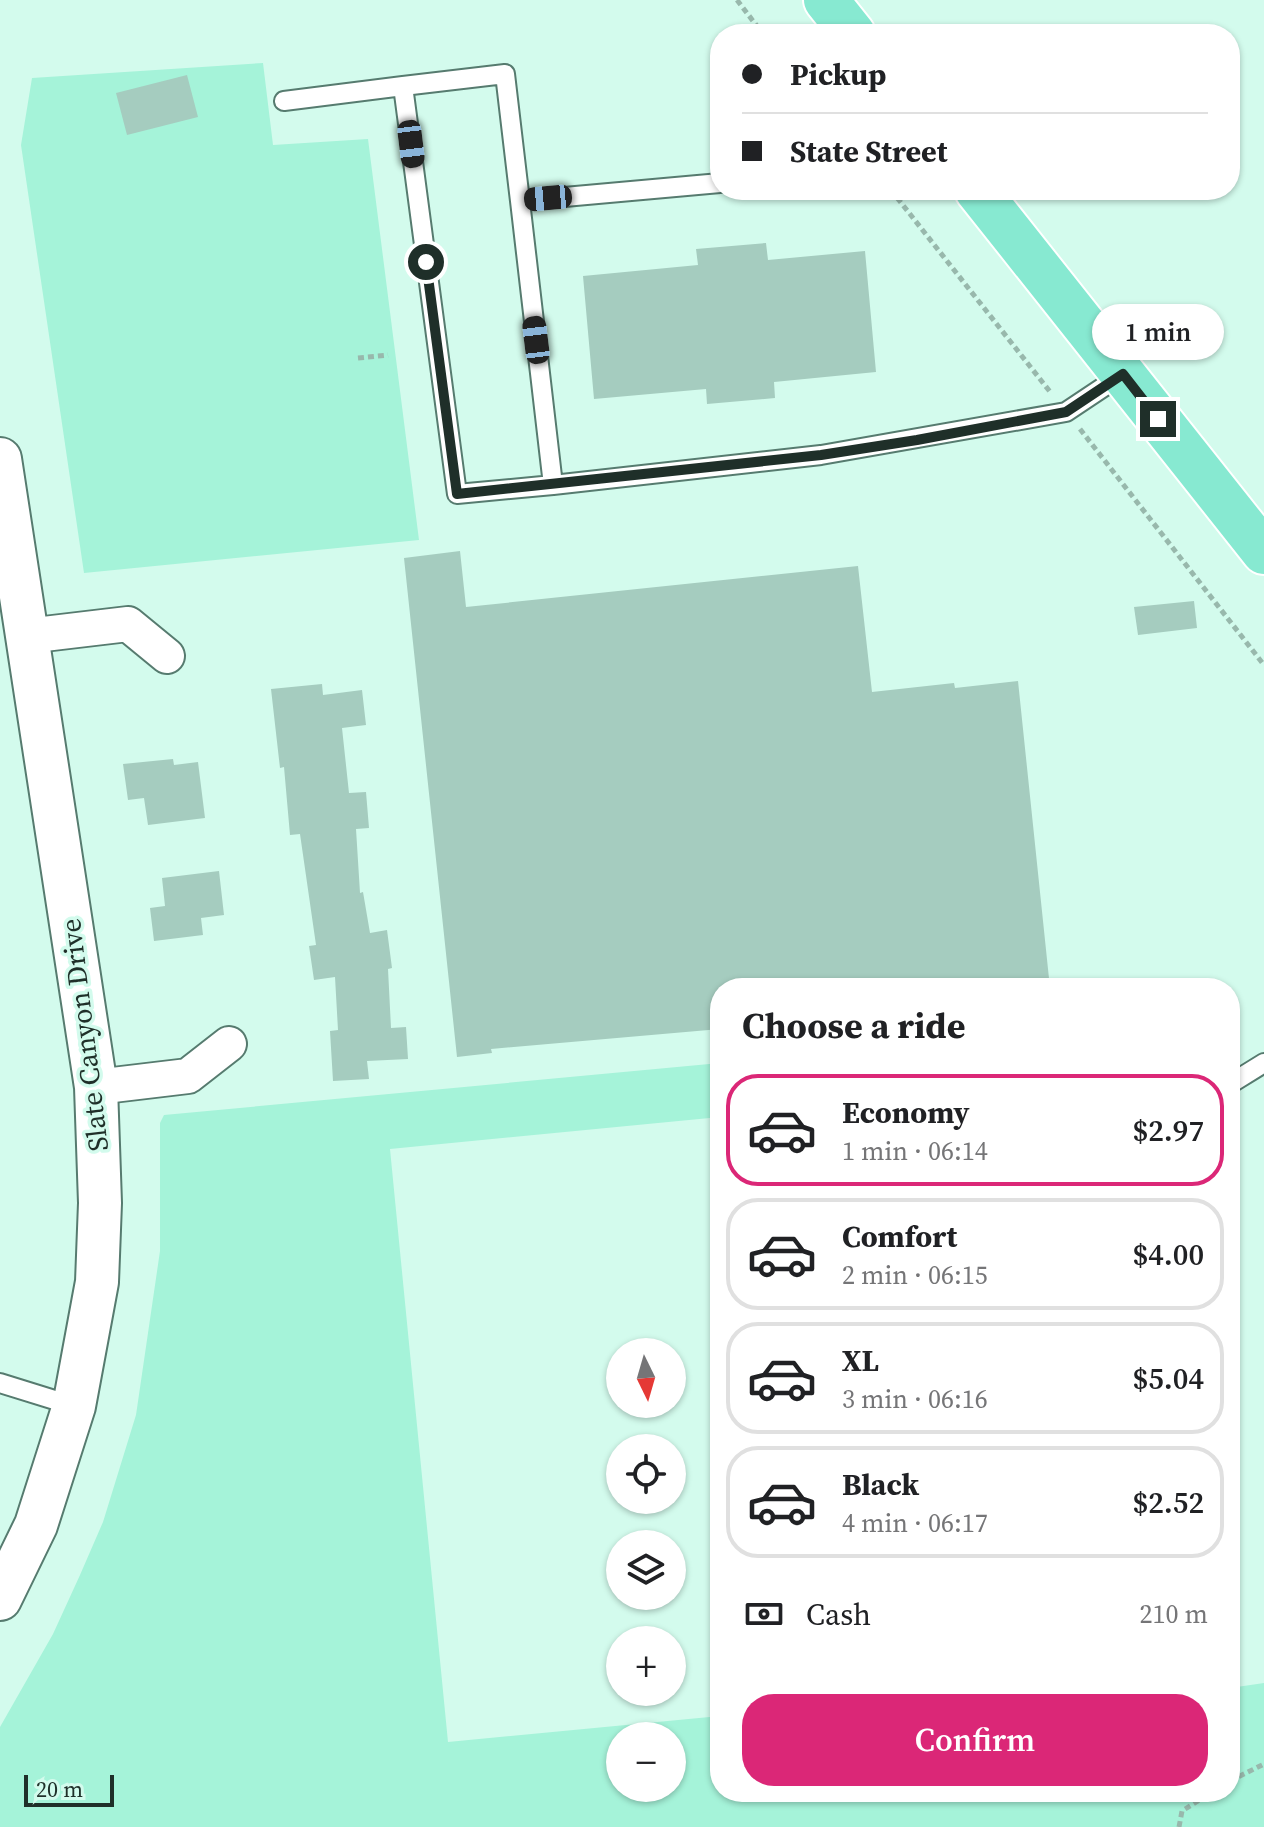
<!DOCTYPE html>
<html lang="en">
<head>
<meta charset="utf-8">
<style>
	body { margin:0; font-family:"Source Serif 4",serif; background:#f6f6f6; color:#202124; height:100vh; display:flex; flex-direction:column; font-size:30px; white-space:nowrap }
	* { box-sizing:border-box; margin:0 }
	p { font-size:26px; color:#757577 }
	.icon { flex:none; width:44px; height:44px; fill:none; stroke:currentColor; stroke-width:2; stroke-linecap:round; stroke-linejoin:round }
	.map { position:relative; flex:1; overflow:hidden }
	.details { position:absolute; left:710px; top:978px; width:530px; height:824px; display:flex; flex-direction:column; background:#fff; border-radius:32px; box-shadow:0 2px 6px #0004 }
	.details>* { flex:none }
	.hud { position:absolute; left:710px; top:24px; width:530px; height:176px; border-radius:32px; box-shadow:0 2px 6px #0004; display:grid; align-content:center; height:176px; padding:0 32px; background:#fff }
	.needle { width:52px; rotate:175deg }
	.fabs { position:absolute; left:606px; top:1338px; display:grid; gap:16px }
	.fabs a { display:grid; place-items:center; width:80px; height:80px; border-radius:50%; background:#fff; box-shadow:0 2px 6px #0004; font-size:40px }
	.scale { position:absolute; left:24px; bottom:20px; width:90px; box-sizing:border-box; padding-left:8px; border:4px solid #1f2f29; border-top:0; font-size:22px; line-height:28px; white-space:nowrap; color:#1f2f29; -webkit-text-stroke:6px #d3fbed; paint-order:stroke }
	.end { position:absolute; width:36px; height:36px; margin:-18px; border:10px solid #1f2f29; background:#fff; box-shadow:0 0 0 4px #fff }
	.from { border-radius:50% }
	.bubble { position:absolute; height:56px; border-radius:28px; background:#fff; box-shadow:0 2px 6px #0004; font-size:26px; font-weight:600; line-height:56px; text-align:center }
	.car { position:absolute; width:24px; height:48px; margin:-24px -12px; border-radius:10px; box-shadow:0 0 6px 2px #0007; background:linear-gradient(#222 24%,#8ab4d8 0 40%,#222 0 76%,#8ab4d8 0 86%,#222 0) }
	.hud b { display:flex; align-items:center; gap:28px; height:76px; font-size:30px }
	.hud b+b { border-top:2px solid #e0e0e0 }
	.hud i { width:20px; height:20px; background:#202124 }
	ul { padding:0; list-style:none }
	li { display:flex; align-items:center; gap:24px; height:112px; margin:0 16px 12px; padding:0 16px; border:4px solid #e0e0e0; border-radius:32px }
	li div { flex:1 }
	li b { display:block; font-size:30px }
	li em { font-style:normal; font-weight:600 }
	li.on { border-color:#db2777 }
	li>.icon { width:72px; height:72px; stroke-width:1.5 }
	h2 { padding:0 32px; font-size:36px; line-height:96px }
	.pay { display:flex; align-items:center; gap:20px; height:88px; padding:0 32px; font-size:30px }
	.pay p { margin-inline-start:auto }
	.primary-button { display:flex; gap:16px; margin-top:auto; padding:16px 32px }
	.primary-button a { flex:1; height:92px; border-radius:32px; background:#db2777; color:#fff; font-size:32px; font-weight:600; line-height:92px; text-align:center }
	.map>svg:first-child { display:block }
	.green { fill:#a5f3d9; fill-rule:evenodd }
	.building { fill:#a5ccbf }
	.lines { fill:none; stroke-linecap:round; stroke-linejoin:round }
	.service-casing { stroke:#567b6f; stroke-width:22 }
	.minor-casing { stroke:#567b6f; stroke-width:38 }
	.tertiary-casing { stroke:#567b6f; stroke-width:46 }
	.primary-casing { stroke:#fff; stroke-width:48 }
	.path { stroke:#98b8ac; stroke-width:5; stroke-dasharray:6 4; stroke-linecap:butt }
	.service { stroke:#fff; stroke-width:18 }
	.minor { stroke:#fff; stroke-width:34 }
	.tertiary { stroke:#fff; stroke-width:42 }
	.primary { stroke:#87e9d1; stroke-width:44 }
	.route { stroke:#1f2f29; stroke-width:10 }
	.labels { text-anchor:middle; dominant-baseline:central; stroke-width:7; stroke-linejoin:round; paint-order:stroke }
	.street-label { font-size:28px; fill:#1f2f29; stroke:#d3fbed }
</style>
</head>
<body>
<div class="map">
<svg width="1264" height="1827" viewBox="0 0 1264 1827">
	<rect width="100%" height="100%" fill="#d3fbed"/>
	<path class="green" d="M263 63 273 145 368 139 419 540 84 573 21 145 32 78Z
		M720 1063V1117L390 1149 448 1742 720 1716V1792H1230V1688L1264 1683V1827H0V1727L53 1634 80 1575 103 1522 136 1415 160 1251V1123L164 1115ZM620 1736H672V1788H620Z"/>
	<path class="building" d="M187 75 198 117 127 135 116 93Z
		M766 243 768 260 865 251 876 372 774 382 775 398 707 404 706 389 594 399 583 276 698 265 696 249Z
		M460 551 466 607 858 566 872 692 954 683 955 688 1018 681 1050 988H720V1029L491 1049 492 1053 457 1057 404 558Z
		M1194 601 1197 628 1138 635 1134 607Z
		M322 684 323 695 362 690 366 725 342 728 349 793 366 792 369 828 356 829 360 893 363 892 370 933 387 930 392 968 388 969 391 1028 406 1027 408 1059 367 1061 369 1079 333 1081 330 1031 338 1030 335 977 314 980 309 946 316 945 300 834 290 835 284 767 280 768 271 689Z
		M173 759 174 765 198 762 205 818 148 825 144 798 128 800 123 764Z
		M219 871 224 915 201 918 203 935 154 941 150 908 165 906 162 878Z"/>
	<g class="lines">
		<g class="service-casing">
			<path id="service" d="M284 101 403 86
				M720 183 520 201 553 485 821 455 1066 412 1123 374
				M520 201 505 74 403 86 457 494 553 485
				M1230 1084 1264 1063
				M0 1383 74 1406"/>
		</g>
		<g class="minor-casing">
			<path id="minor" d="M27 636 128 624 167 656
				M96 1087 188 1076 229 1044"/>
		</g>
		<g class="tertiary-casing">
			<path id="tertiary" d="M0 459 96 1087 100 1203 97 1282 74 1406 36 1525 0 1599"/>
		</g>
		<g class="primary-casing">
			<path id="primary" d="M826 0 853 34
				M977 190 1264 552"/>
		</g>
		<path class="path" d="M737 0 763 34
			M891 190 1051 393
			M358 358 388 355
			M1080 429 1264 665
			M1230 1781 1264 1764
			M1179 1827 1182 1811 1212 1792"/>
		<use href="#service" class="service"/>
		<use href="#minor" class="minor"/>
		<use href="#tertiary" class="tertiary"/>
		<use href="#primary" class="primary"/>
	</g>
	<g class="lines">
		<path class="route" d="M426 262 457 494 821 455 917 440 1066 412 1123 374 1158 419"/>
	</g>
	<g class="labels">
		<g class="street-label">
			<text transform="translate(84 1035) rotate(-97)">Slate Canyon Drive</text>
		</g>
	</g>
</svg>
<div class="fabs">
<a><svg class="needle" viewBox="-14 -14 28 28"><path d="M0-13l5 13h-10z" fill="#e53935"/><path d="M0 13l5-13h-10z" fill="#757577"/></svg></a>
<a><svg class="icon" aria-label="locate" viewBox="0 0 24 24"><circle cx="12" cy="12" r="6"/><path d="M12 2v4M12 18v4M2 12h4M18 12h4"/></svg></a>
<a><svg class="icon" aria-label="layers" viewBox="0 0 24 24"><path d="M12 4l9 5-9 5-9-5zM3 14l9 5 9-5"/></svg></a>
<a>+</a>
<a>−</a>
</div>
<div class="scale">20 m</div>
<i class="end from" style="left:426px;top:262px"></i>
<i class="end" style="left:1158px;top:419px"></i>
<div class="bubble" style="left:1092px;top:304px;width:132px">1 min</div>
<i class="car" style="left:411px;top:144px;rotate:173deg"></i>
<i class="car" style="left:548px;top:198px;rotate:265deg"></i>
<i class="car" style="left:536px;top:340px;rotate:353deg"></i>
<div class="hud">
<b><i class="from"></i>Pickup</b>
<b><i></i>State Street</b>
</div>
<section class="details">
<h2>Choose a ride</h2>
<ul>
<li class="on"><svg class="icon" aria-label="car" viewBox="0 0 24 24"><path d="M5 17H2v-5l4-1 3-4h7l3 4 3 1v5h-3M9 17h6M6 11h13"/><circle cx="7" cy="17" r="2"/><circle cx="17" cy="17" r="2"/></svg><div><b>Economy</b><p>1 min · 06:14</p></div><em>$2.97</em></li>
<li><svg class="icon" aria-label="car" viewBox="0 0 24 24"><path d="M5 17H2v-5l4-1 3-4h7l3 4 3 1v5h-3M9 17h6M6 11h13"/><circle cx="7" cy="17" r="2"/><circle cx="17" cy="17" r="2"/></svg><div><b>Comfort</b><p>2 min · 06:15</p></div><em>$4.00</em></li>
<li><svg class="icon" aria-label="car" viewBox="0 0 24 24"><path d="M5 17H2v-5l4-1 3-4h7l3 4 3 1v5h-3M9 17h6M6 11h13"/><circle cx="7" cy="17" r="2"/><circle cx="17" cy="17" r="2"/></svg><div><b>XL</b><p>3 min · 06:16</p></div><em>$5.04</em></li>
<li><svg class="icon" aria-label="car" viewBox="0 0 24 24"><path d="M5 17H2v-5l4-1 3-4h7l3 4 3 1v5h-3M9 17h6M6 11h13"/><circle cx="7" cy="17" r="2"/><circle cx="17" cy="17" r="2"/></svg><div><b>Black</b><p>4 min · 06:17</p></div><em>$2.52</em></li>
</ul>
<div class="pay"><svg class="icon" aria-label="cash" viewBox="0 0 24 24"><path d="M3 7h18v10H3z"/><circle cx="12" cy="12" r="2"/></svg>Cash<p>210 m</p></div>
<div class="primary-button"><a>Confirm</a></div>
</section>
</div>
</body>
</html>
